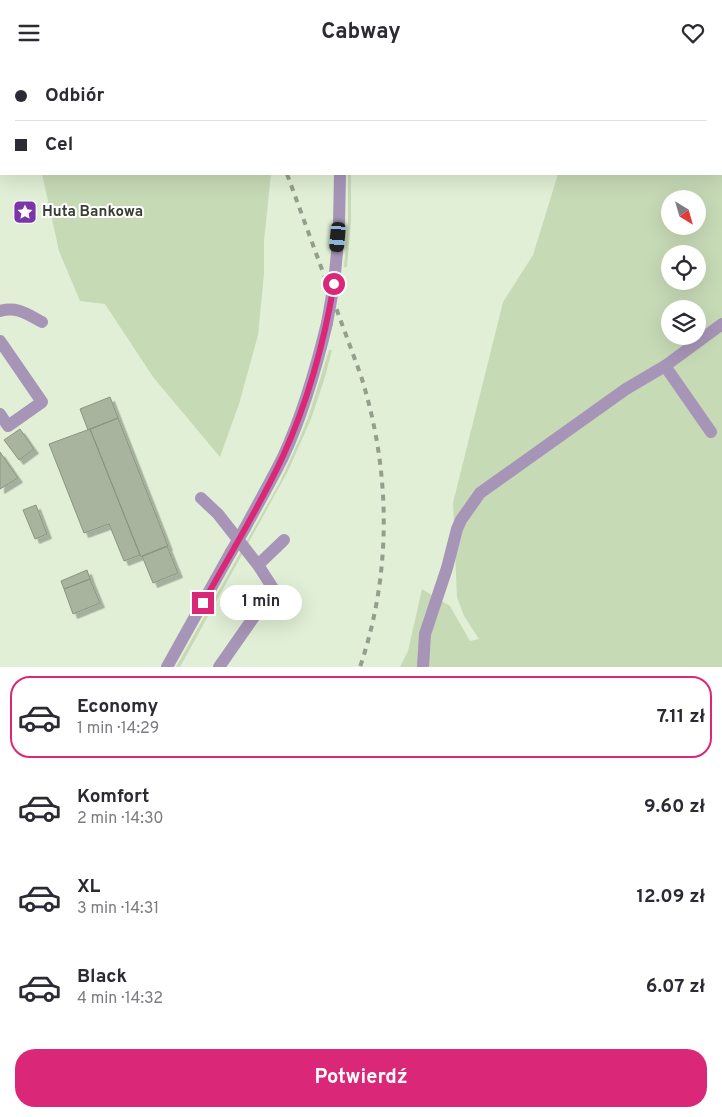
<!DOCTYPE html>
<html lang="pl">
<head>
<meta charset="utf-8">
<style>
	body { margin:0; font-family:Overpass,sans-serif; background:#f2f2f3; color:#2b2b33; height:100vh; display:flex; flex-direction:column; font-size:19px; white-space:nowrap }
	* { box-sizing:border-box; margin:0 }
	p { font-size:16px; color:#7c7c81 }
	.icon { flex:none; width:28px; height:28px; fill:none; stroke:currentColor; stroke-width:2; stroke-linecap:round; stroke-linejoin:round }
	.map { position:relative; height:602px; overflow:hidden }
	.sheet { display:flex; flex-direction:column; background:#fff; flex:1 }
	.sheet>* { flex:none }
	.banner { position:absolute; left:0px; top:0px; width:722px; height:110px; box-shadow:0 5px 20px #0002; display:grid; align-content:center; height:110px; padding:0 15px; background:#fff }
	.needle { width:32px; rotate:143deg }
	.fabs { position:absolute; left:661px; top:125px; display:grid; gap:10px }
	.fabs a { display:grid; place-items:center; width:45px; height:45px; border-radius:50%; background:#fff; box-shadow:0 5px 20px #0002; font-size:25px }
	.end { position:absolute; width:22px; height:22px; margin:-11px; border:6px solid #db2777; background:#fff; box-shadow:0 0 0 2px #fff }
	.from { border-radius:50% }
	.bubble { position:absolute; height:35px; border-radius:18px; background:#fff; box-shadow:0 5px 20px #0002; font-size:16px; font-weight:700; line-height:35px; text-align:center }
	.car { position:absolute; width:15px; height:30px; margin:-15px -8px; border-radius:6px; box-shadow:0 0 4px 1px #0007; background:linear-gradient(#222 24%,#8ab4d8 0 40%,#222 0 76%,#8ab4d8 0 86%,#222 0) }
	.banner b { display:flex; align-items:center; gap:18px; height:48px; font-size:19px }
	.banner b+b { border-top:1px solid #e1e1e2 }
	.banner i { width:12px; height:12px; background:#2b2b33 }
	ul { padding:9px 0 0; list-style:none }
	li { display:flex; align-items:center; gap:15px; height:82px; margin:0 10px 8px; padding:0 5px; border:2px solid transparent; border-radius:20px }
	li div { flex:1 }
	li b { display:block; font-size:19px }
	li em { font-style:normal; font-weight:700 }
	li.active { border-color:#db2777 }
	li>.icon { width:45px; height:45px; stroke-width:1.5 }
	.action { display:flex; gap:10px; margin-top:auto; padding:10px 15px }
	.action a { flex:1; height:58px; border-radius:20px; background:#db2777; color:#fff; font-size:20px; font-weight:700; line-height:58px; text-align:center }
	header { display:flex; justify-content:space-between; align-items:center; height:65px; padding:0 15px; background:#fff; font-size:22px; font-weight:700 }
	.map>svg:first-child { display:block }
	.green { fill:#c7dab6; fill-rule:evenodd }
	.building { fill:#a8b49d; stroke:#89967f; filter:url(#shadow) }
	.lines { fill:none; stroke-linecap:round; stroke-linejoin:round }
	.minor { stroke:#a795b7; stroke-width:12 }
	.rail { stroke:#949e8c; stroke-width:4; stroke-dasharray:6 6; stroke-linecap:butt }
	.minor-bridge { stroke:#a795b7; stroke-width:12 }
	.route { stroke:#db2777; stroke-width:6 }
	.labels { text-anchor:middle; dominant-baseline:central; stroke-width:4; stroke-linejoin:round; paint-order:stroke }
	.poi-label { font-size:15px; font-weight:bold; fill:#393e34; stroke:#fff; text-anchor:start }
</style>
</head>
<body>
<header><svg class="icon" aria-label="menu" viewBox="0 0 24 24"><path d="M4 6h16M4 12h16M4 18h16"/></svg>Cabway<svg class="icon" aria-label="heart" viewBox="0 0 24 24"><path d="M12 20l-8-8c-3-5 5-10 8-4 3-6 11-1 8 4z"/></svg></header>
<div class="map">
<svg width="722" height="602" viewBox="0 0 722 602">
	<defs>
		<filter id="shadow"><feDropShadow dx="4.5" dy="4.5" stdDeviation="0" flood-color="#0004"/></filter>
	</defs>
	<rect width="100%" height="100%" fill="#e1efd6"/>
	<path class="green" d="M25 0H238V1H25Z
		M605 0H722V602H400L408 586 422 524 450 541 470 576 479 574 464 551 457 532 453 438 503 237 533 190 558 109H721V1H605ZM670 134H698V161H670ZM670 189H698V216H670ZM670 244H698V271H670Z
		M42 109H271L264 176V209L258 270 239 339 220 392 153 312 105 239 80 236 59 186Z
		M348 109H351V156L347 202H344L348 157Z
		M329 285H332L325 312 311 354 288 406 180 602H176L280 417 299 375 308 353Z"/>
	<path class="building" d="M110 332 118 353 88 365 80 344Z
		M118 353 168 481 141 492 90 364Z
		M20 364 34 384 19 395 4 375Z
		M90 364 140 490 124 496 109 459 84 468 49 379Z
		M0 387 18 413 0 424Z
		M36 440 47 469 35 474 23 445Z
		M167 481 178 508 153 518 142 491Z
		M87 505 90 514 64 524 61 516Z
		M90 514 100 538 73 549 64 524Z"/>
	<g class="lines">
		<path class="minor" d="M326 0V1
			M0 17 1 18
			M337 187 339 158 340 109
			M0 246C17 241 27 249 42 257
			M0 276 42 337 8 361 0 349
			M665 301 711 367
			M201 433 218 449 258 500
			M245 463C258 439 271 416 283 392 303 349 316 304 327 258
			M167 602 231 487
			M219 602 256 549 276 528 258 500 284 475
			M423 602 425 569 447 503 457 464 461 455 480 428 626 324 665 301 722 259"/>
		<path class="rail" d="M247 0V1
			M287 109 361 311C391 406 392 508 360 602"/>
		<path class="minor-bridge" d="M327 258 334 219 337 187
			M231 487 245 463"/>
	</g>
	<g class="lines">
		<path class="route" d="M203 538C230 489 260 441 283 391 308 336 324 278 334 219"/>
	</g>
	<defs>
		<g id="sight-square" transform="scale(1.25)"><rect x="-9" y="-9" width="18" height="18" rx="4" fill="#7a35a8" stroke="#fff"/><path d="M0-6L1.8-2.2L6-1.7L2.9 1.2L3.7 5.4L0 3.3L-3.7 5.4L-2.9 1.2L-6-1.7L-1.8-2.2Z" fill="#fff"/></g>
	</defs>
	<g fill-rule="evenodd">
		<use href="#sight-square" x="25" y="147"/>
	</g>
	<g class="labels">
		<g class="poi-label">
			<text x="42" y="147">Huta Bankowa</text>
		</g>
	</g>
</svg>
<div class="fabs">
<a><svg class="needle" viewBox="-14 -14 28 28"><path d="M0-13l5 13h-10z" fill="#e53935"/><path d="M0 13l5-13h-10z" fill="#7c7c81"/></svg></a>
<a><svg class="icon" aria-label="locate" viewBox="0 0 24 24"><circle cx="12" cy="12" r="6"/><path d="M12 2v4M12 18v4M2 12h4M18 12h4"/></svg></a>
<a><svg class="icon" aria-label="layers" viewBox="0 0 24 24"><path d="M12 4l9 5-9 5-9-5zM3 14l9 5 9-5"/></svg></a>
</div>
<i class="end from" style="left:334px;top:219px"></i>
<i class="end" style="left:203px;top:538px"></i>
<div class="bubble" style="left:220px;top:520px;width:82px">1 min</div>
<i class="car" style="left:338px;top:172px;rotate:185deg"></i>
<div class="banner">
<b><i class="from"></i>Odbiór</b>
<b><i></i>Cel</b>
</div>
</div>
<section class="sheet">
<ul>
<li class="active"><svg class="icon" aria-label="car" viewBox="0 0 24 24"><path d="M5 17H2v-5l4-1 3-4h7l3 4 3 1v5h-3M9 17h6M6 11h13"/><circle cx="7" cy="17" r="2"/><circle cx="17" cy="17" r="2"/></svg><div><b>Economy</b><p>1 min · 14:29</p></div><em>7.11 zł</em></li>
<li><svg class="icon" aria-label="car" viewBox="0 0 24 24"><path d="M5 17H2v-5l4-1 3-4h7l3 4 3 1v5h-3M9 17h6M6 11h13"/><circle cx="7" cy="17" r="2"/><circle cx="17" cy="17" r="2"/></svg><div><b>Komfort</b><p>2 min · 14:30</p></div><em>9.60 zł</em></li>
<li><svg class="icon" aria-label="car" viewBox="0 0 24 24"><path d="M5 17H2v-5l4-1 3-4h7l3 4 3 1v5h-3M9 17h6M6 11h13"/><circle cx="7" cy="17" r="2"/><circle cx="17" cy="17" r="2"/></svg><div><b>XL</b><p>3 min · 14:31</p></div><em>12.09 zł</em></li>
<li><svg class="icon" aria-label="car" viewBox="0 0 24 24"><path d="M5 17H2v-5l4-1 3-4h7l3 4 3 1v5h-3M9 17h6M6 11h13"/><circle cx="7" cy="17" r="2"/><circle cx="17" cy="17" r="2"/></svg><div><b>Black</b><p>4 min · 14:32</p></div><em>6.07 zł</em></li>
</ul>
<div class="action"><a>Potwierdź</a></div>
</section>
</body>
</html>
